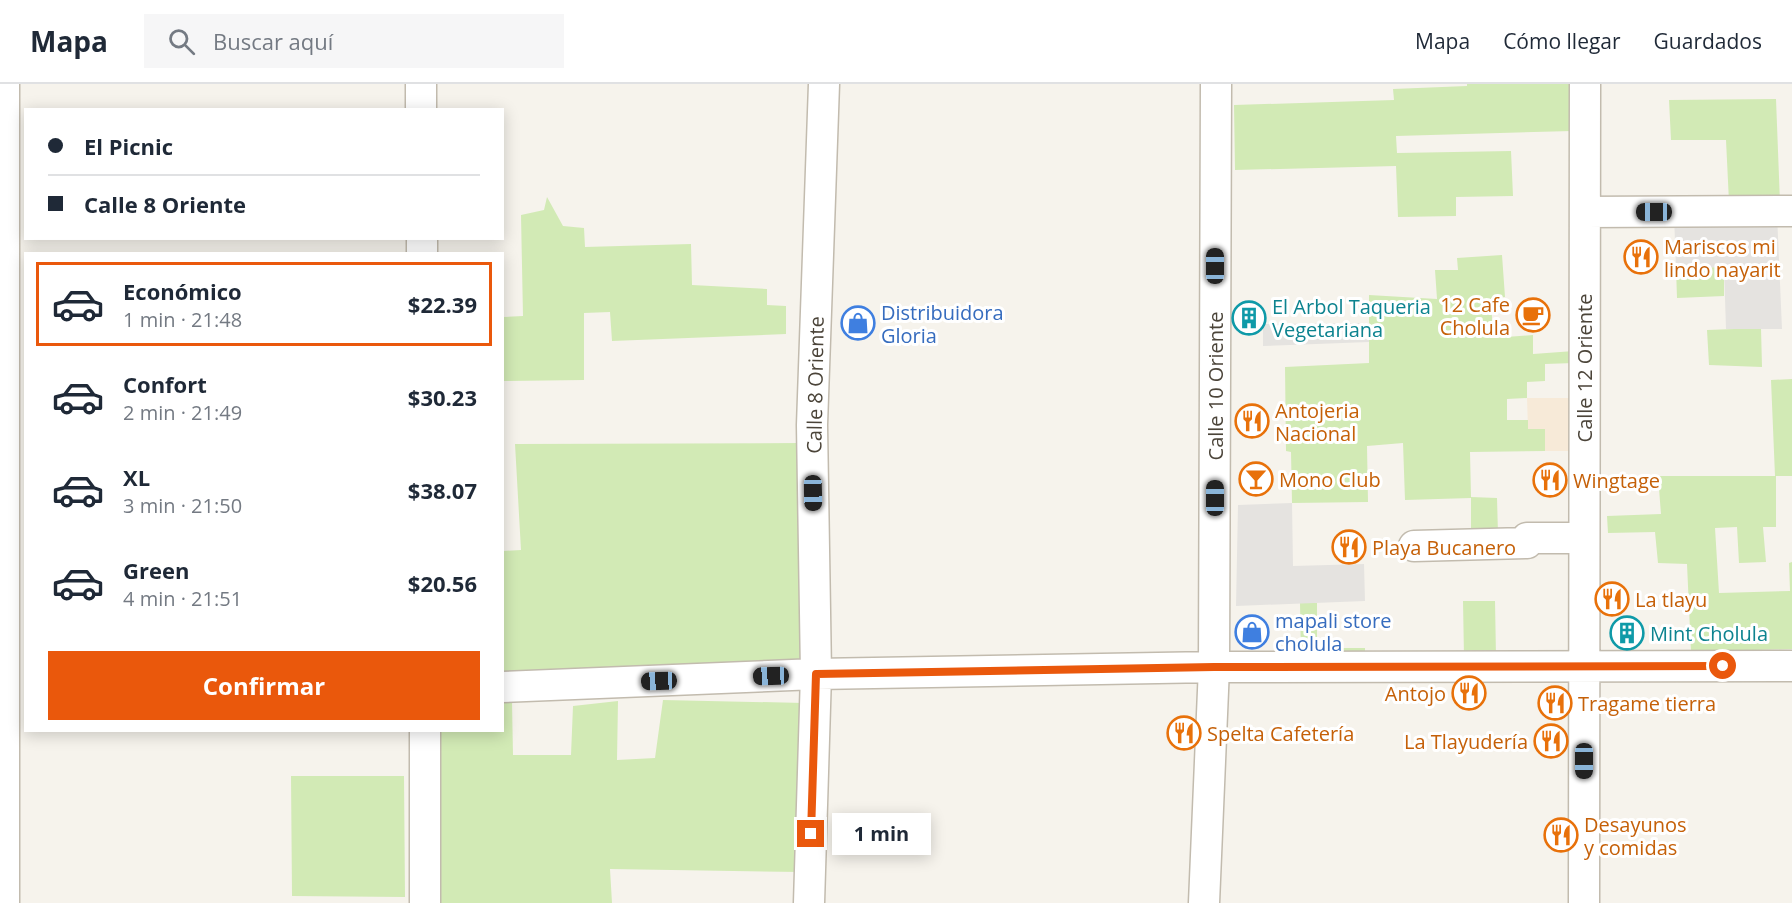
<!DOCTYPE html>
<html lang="es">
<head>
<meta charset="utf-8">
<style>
	body { margin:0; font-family:"Open Sans",sans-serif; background:#f6f6f7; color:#1f2937; height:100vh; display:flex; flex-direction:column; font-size:22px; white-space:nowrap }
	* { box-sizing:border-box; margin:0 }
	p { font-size:20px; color:#747a83 }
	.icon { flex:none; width:33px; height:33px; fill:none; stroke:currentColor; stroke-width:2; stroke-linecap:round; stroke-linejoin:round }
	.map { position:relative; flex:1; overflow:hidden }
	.sheet { position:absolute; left:24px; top:168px; width:480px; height:480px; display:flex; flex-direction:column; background:#fff; border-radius:0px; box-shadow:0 3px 15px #0003 }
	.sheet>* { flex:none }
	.hud { position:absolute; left:24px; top:24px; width:480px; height:132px; border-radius:0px; box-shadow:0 3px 15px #0003; display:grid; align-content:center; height:132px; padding:0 24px; background:#fff }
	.end { position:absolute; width:27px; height:27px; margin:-14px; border:8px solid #ea580c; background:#fff; box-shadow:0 0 0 3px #fff }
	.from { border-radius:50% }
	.bubble { position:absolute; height:42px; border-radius:0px; background:#fff; box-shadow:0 3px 15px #0003; font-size:20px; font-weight:700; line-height:42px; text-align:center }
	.car { position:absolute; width:18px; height:36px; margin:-18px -9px; border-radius:8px; box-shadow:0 0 4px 2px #0007; background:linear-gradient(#222 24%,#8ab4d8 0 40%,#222 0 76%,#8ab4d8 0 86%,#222 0) }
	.hud b { display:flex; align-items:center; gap:21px; height:57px; font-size:22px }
	.hud b+b { border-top:2px solid #e0e1e3 }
	.hud i { width:15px; height:15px; background:#1f2937 }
	ul { padding:10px 0 0; list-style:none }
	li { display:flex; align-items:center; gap:18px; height:84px; margin:0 12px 9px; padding:0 12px; border:3px solid transparent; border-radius:0px }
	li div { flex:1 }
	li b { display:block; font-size:22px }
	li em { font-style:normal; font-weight:700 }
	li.active { border-color:#ea580c }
	li>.icon { width:54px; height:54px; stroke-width:1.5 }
	.button { display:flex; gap:12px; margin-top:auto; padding:12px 24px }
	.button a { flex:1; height:69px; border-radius:0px; background:#ea580c; color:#fff; font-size:24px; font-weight:700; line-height:69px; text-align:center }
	header { display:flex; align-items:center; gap:36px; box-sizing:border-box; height:84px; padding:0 30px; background:#fff; border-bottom:2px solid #e0e1e3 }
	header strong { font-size:28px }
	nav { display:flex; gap:33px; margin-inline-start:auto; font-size:21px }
	.search { width:420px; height:54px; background:#f6f6f7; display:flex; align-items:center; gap:15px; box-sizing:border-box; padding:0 21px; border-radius:0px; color:#747a83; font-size:22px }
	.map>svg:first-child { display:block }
	.commercial { fill:#f7ead8 }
	.green { fill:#d2eab5 }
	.parking { fill:#e5e3e0 }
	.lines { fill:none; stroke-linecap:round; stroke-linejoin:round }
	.minor-casing { stroke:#c2bbae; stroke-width:33 }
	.minor { stroke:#fff; stroke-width:30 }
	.route { stroke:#ea580c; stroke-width:8 }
	.labels { text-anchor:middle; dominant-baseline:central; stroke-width:6; stroke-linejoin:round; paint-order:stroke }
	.food-label { font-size:20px; fill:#c56008; stroke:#fff; text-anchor:start }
	.culture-label { font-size:20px; fill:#0d838f; stroke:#fff; text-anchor:start }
	.shop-label { font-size:20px; fill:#366cbe; stroke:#fff; text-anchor:start }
	.street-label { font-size:20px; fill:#4b4439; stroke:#fff }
</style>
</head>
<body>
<header>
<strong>Mapa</strong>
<div class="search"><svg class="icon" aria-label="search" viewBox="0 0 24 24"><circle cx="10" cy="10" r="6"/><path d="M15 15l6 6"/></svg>Buscar aquí</div>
<nav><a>Mapa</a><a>Cómo llegar</a><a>Guardados</a></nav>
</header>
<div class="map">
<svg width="1792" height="819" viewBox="0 0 1792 819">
	<rect width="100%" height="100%" fill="#f6f3ec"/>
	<path class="commercial" d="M1527 314H1575L1576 367H1545L1544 345H1528Z"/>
	<path class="green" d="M1467 0H1571L1572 47 1396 52 1397 69 1511 67 1513 112 1456 113V132L1398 133 1396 82 1235 86 1234 21 1394 16 1393 5 1467 2Z
		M1776 15 1780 119 1729 118 1726 56H1671L1669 16Z
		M547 113 563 142 584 144 585 163 691 160 692 201 767 205V221L786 222V250L612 257 610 228 584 229V296L503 297V233L523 232 521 131 544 126Z
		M1502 171 1505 213 1491 214 1493 254 1533 251V270L1574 267V279L1545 280V297L1527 298V314L1507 315V336H1528V345H1545V367L1470 368 1471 413 1497 414 1498 450 1471 451V414L1405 416 1403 359 1367 362 1368 418 1292 419 1291 368 1286 367 1285 283 1369 279V211L1437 215 1435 186H1458L1457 174Z
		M1724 183V212L1677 214 1676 184Z
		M1761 244 1762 283 1709 281 1707 246Z
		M1792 295V392H1776V443H1763L1766 478 1739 479 1737 443 1715 444 1719 509 1790 507 1789 479 1792 478V565L1691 568 1687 480 1658 479 1655 448 1608 449 1607 432 1661 430 1658 392H1775L1771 296Z
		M800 359 803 583 503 587V467L521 466 515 360Z
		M1463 517H1495L1496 573H1464Z
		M1300 519H1317V564H1365V573H1301Z
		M663 616 804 619 801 788 610 785 612 819H439L438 647 502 646 503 619H512L513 671H571L573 622 618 617 617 676 655 674Z
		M291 692H404L405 813 292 812Z"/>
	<path class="parking" d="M1777 130 1782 245H1726L1724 183 1676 184 1674 131Z
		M1369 239V258L1263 262V240Z
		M1292 419 1293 482 1364 480 1365 517 1236 522 1238 421Z"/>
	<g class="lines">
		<g class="minor-casing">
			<path id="minor" d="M421 0V26
				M1585 128 1792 127
				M422 154V170
				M1414 462 1527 459V454H1583
				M502 603 816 590 1214 583 1792 582
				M425 646V819
				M4 819V0
				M809 819 816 590 812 341 824 0
				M1204 819 1214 583 1216 0
				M1584 819 1585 0"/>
		</g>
		<use href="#minor" class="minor"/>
	</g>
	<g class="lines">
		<path class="route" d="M811 750 816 590 1214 583 1723 582"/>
	</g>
	<defs>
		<g id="restaurant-ring" transform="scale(1.725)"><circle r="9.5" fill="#fff" stroke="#e8710a" stroke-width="1.5"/><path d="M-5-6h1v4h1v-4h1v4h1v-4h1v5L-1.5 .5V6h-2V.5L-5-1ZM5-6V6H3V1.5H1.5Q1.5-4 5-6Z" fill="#e8710a"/></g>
		<g id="cafe-ring" transform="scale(1.725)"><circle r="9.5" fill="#fff" stroke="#e8710a" stroke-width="1.5"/><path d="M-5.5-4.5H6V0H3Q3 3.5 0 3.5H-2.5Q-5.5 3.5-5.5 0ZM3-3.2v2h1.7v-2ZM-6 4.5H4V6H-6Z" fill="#e8710a"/></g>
		<g id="building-ring" transform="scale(1.725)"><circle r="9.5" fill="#fff" stroke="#0f9aa8" stroke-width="1.5"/><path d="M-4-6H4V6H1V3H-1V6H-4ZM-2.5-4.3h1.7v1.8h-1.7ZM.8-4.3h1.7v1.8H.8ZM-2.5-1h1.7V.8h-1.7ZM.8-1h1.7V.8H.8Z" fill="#0f9aa8"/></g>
		<g id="shop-ring" transform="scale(1.725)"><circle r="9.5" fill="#fff" stroke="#3f7fe0" stroke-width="1.5"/><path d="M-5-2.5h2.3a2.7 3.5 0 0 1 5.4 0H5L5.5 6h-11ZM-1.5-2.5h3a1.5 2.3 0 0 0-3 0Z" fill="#3f7fe0"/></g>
		<g id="bar-ring" transform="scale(1.725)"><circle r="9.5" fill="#fff" stroke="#e8710a" stroke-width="1.5"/><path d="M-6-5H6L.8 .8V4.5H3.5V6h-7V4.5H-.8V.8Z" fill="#e8710a"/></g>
	</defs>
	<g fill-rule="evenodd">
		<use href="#restaurant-ring" x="1641" y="173"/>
		<use href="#cafe-ring" x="1533" y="231"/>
		<use href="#building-ring" x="1249" y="234"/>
		<use href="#shop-ring" x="858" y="239"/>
		<use href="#restaurant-ring" x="1252" y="337"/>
		<use href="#bar-ring" x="1256" y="395"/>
		<use href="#restaurant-ring" x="1550" y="396"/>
		<use href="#restaurant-ring" x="1349" y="463"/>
		<use href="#restaurant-ring" x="1612" y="515"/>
		<use href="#shop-ring" x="1252" y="548"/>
		<use href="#building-ring" x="1627" y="549"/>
		<use href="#restaurant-ring" x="1469" y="609"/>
		<use href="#restaurant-ring" x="1555" y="619"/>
		<use href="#restaurant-ring" x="1184" y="649"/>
		<use href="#restaurant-ring" x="1551" y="657"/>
		<use href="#restaurant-ring" x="1561" y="751"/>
	</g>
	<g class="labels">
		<g class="food-label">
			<text x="1664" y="162">Mariscos mi<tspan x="1664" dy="23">lindo nayarit</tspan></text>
			<text x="1510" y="220" text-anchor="end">12 Cafe<tspan x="1510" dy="23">Cholula</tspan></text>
			<text x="1275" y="326">Antojeria<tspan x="1275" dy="23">Nacional</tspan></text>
			<text x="1279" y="395">Mono Club</text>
			<text x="1573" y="396">Wingtage</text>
			<text x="1372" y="463">Playa Bucanero</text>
			<text x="1635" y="515">La tlayu</text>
			<text x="1446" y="609" text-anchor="end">Antojo</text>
			<text x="1578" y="619">Tragame tierra</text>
			<text x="1207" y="649">Spelta Cafetería</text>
			<text x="1528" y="657" text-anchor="end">La Tlayudería</text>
			<text x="1584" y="740">Desayunos<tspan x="1584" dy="23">y comidas</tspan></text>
		</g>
		<g class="culture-label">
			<text x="1272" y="222">El Arbol Taqueria<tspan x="1272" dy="23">Vegetariana</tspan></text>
			<text x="1650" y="549">Mint Cholula</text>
		</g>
		<g class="shop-label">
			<text x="881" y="228">Distribuidora<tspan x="881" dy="23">Gloria</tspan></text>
			<text x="1275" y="536">mapali store<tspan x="1275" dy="23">cholula</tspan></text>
		</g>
		<g class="street-label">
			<text transform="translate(1584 284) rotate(-90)">Calle 12 Oriente</text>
			<text transform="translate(815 301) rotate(-89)">Calle 8 Oriente</text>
			<text transform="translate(1215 302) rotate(-90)">Calle 10 Oriente</text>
		</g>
	</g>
</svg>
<i class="end from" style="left:1723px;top:582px"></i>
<i class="end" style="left:811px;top:750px"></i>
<div class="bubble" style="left:832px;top:729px;width:99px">1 min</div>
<i class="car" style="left:1654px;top:128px;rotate:270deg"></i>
<i class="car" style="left:1215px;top:182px;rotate:0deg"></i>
<i class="car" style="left:813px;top:409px;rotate:179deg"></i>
<i class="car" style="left:1215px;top:414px;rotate:0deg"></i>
<i class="car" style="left:771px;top:592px;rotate:268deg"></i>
<i class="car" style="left:659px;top:597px;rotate:268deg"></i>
<i class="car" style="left:1584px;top:677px;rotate:180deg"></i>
<div class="hud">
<b><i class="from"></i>El Picnic</b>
<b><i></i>Calle 8 Oriente</b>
</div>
<section class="sheet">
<ul>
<li class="active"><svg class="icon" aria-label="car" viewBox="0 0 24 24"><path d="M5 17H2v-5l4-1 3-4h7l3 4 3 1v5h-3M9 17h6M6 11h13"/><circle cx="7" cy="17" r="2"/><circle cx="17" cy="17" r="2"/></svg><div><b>Económico</b><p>1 min · 21:48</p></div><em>$22.39</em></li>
<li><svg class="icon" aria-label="car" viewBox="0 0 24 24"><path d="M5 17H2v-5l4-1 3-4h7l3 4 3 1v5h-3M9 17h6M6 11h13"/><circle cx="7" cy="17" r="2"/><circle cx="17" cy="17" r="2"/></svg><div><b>Confort</b><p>2 min · 21:49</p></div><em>$30.23</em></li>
<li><svg class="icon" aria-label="car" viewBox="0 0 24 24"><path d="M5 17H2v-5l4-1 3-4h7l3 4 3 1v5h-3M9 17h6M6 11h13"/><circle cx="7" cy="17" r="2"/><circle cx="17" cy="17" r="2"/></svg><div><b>XL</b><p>3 min · 21:50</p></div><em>$38.07</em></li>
<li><svg class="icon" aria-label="car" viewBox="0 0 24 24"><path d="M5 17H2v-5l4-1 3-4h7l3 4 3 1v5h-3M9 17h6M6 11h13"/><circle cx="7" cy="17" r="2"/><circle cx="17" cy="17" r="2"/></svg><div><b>Green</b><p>4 min · 21:51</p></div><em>$20.56</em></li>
</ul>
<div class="button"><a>Confirmar</a></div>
</section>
</div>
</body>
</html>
